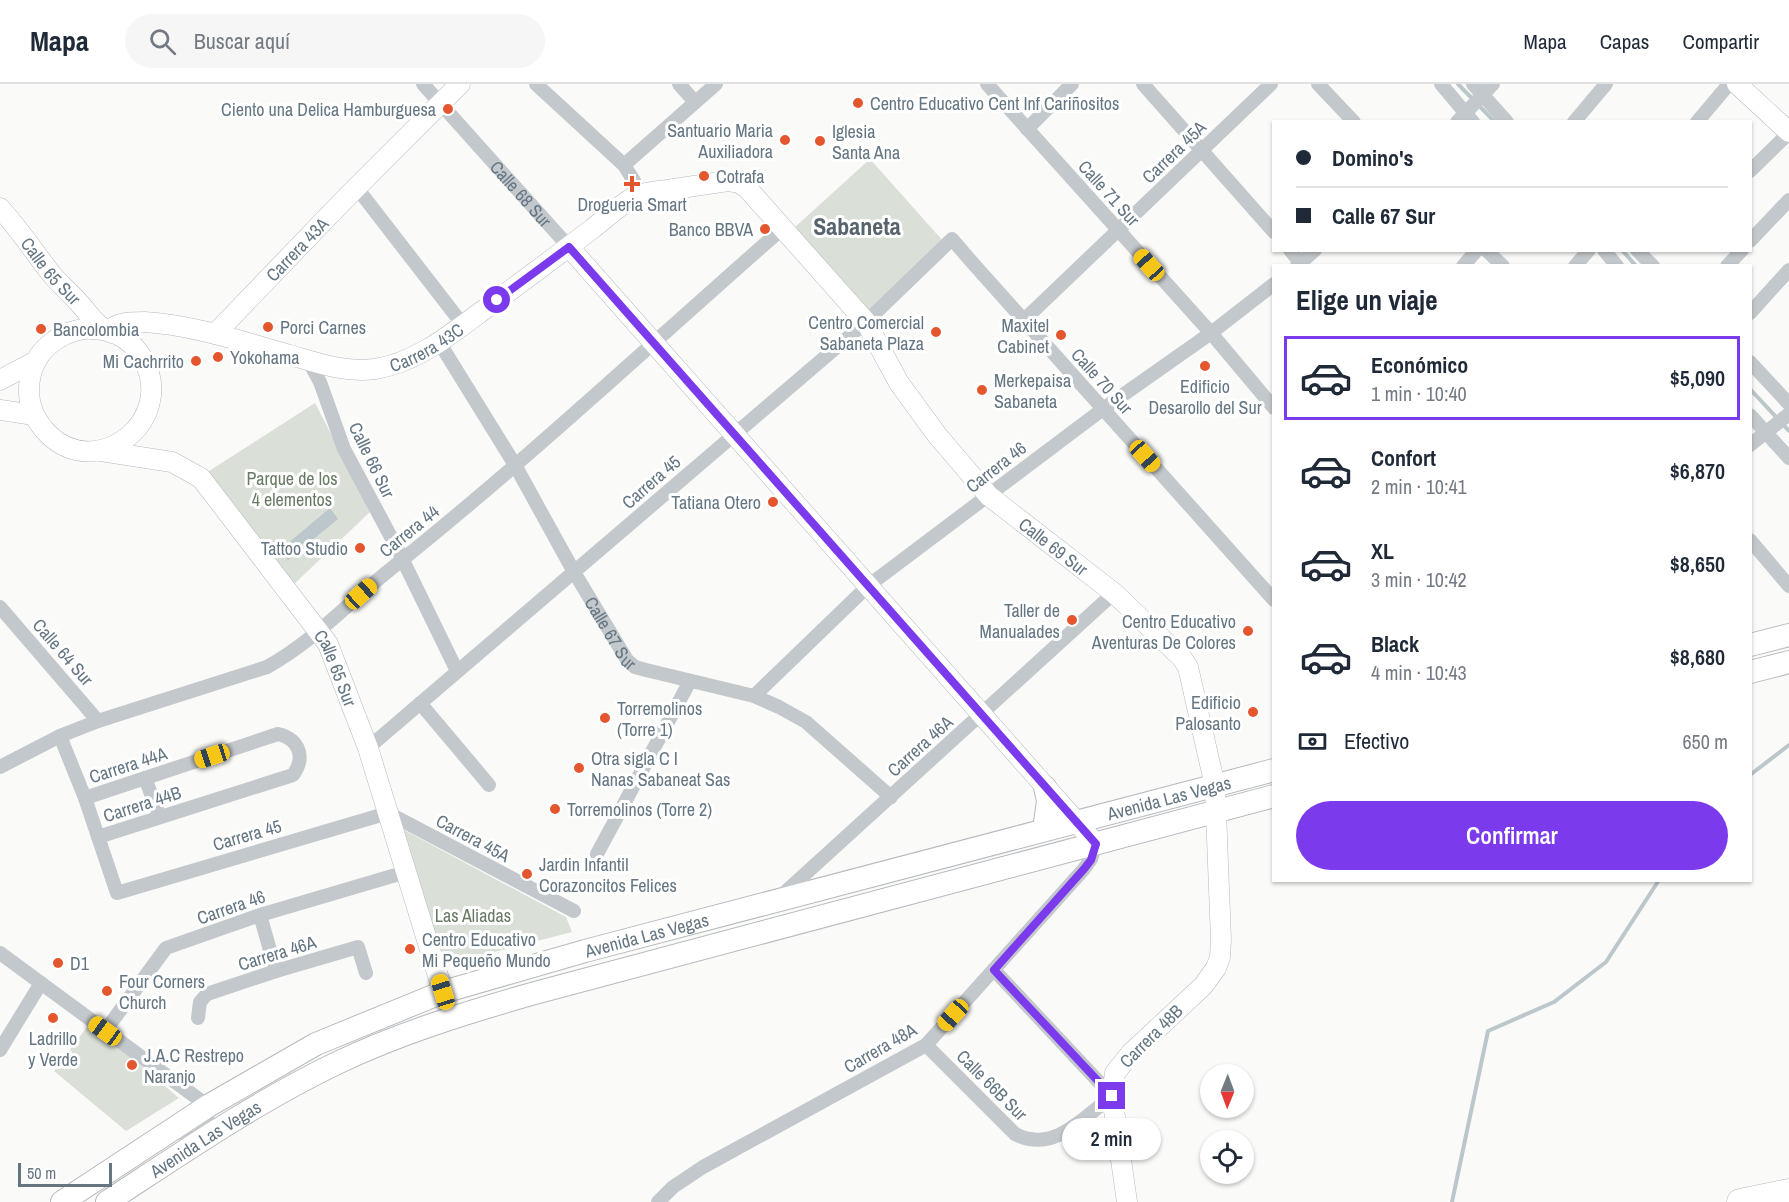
<!DOCTYPE html>
<html lang="es">
<head>
<meta charset="utf-8">
<style>
	body { margin:0; font-family:"Archivo Narrow",sans-serif; background:#f6f6f7; color:#1f2937; height:100vh; display:flex; flex-direction:column; font-size:22px; white-space:nowrap }
	* { box-sizing:border-box; margin:0 }
	p { font-size:20px; color:#747a83 }
	.icon { flex:none; width:33px; height:33px; fill:none; stroke:currentColor; stroke-width:2; stroke-linecap:round; stroke-linejoin:round }
	.map { position:relative; flex:1; overflow:hidden }
	.drawer { position:absolute; left:1272px; top:180px; width:480px; height:618px; display:flex; flex-direction:column; background:#fff; border-radius:0px; box-shadow:0 2px 4px #0004 }
	.drawer>* { flex:none }
	.hud { position:absolute; left:1272px; top:36px; width:480px; height:132px; border-radius:0px; box-shadow:0 2px 4px #0004; display:grid; align-content:center; height:132px; padding:0 24px; background:#fff }
	.needle { width:39px; rotate:181deg }
	.controls { position:absolute; left:1200px; top:980px; display:grid; gap:12px }
	.controls a { display:grid; place-items:center; width:54px; height:54px; border-radius:50%; background:#fff; box-shadow:0 2px 4px #0004; font-size:30px }
	.scale { position:absolute; left:18px; bottom:15px; width:94px; box-sizing:border-box; padding-left:6px; border:3px solid #657683; border-top:0; font-size:16px; line-height:21px; white-space:nowrap; color:#657683; -webkit-text-stroke:4px #fff; paint-order:stroke }
	.end { position:absolute; width:27px; height:27px; margin:-14px; border:8px solid #7c3aed; background:#fff; box-shadow:0 0 0 3px #fff }
	.from { border-radius:50% }
	.bubble { position:absolute; height:42px; border-radius:21px; background:#fff; box-shadow:0 2px 4px #0004; font-size:20px; font-weight:600; line-height:42px; text-align:center }
	.car { position:absolute; width:18px; height:36px; margin:-18px -9px; border-radius:8px; box-shadow:0 0 4px 2px #0007; background:linear-gradient(#f5c518 24%,#345 0 40%,#f5c518 0 76%,#345 0 86%,#f5c518 0) }
	.hud b { display:flex; align-items:center; gap:21px; height:57px; font-size:22px }
	.hud b+b { border-top:2px solid #e0e1e3 }
	.hud i { width:15px; height:15px; background:#1f2937 }
	ul { padding:0; list-style:none }
	li { display:flex; align-items:center; gap:18px; height:84px; margin:0 12px 9px; padding:0 12px; border:3px solid transparent; border-radius:0px }
	li div { flex:1 }
	li b { display:block; font-size:22px }
	li em { font-style:normal; font-weight:600 }
	li.active { border-color:#7c3aed }
	li>.icon { width:54px; height:54px; stroke-width:1.5 }
	h2 { padding:0 24px; font-size:27px; line-height:72px }
	.pay { display:flex; align-items:center; gap:15px; height:66px; padding:0 24px; font-size:22px }
	.pay p { margin-inline-start:auto }
	.primary-button { display:flex; gap:12px; margin-top:auto; padding:12px 24px }
	.primary-button a { flex:1; height:69px; border-radius:36px; background:#7c3aed; color:#fff; font-size:24px; font-weight:600; line-height:69px; text-align:center }
	header { display:flex; align-items:center; gap:36px; box-sizing:border-box; height:84px; padding:0 30px; background:#fff; border-bottom:2px solid #e0e1e3 }
	header strong { font-size:28px }
	nav { display:flex; gap:33px; margin-inline-start:auto; font-size:21px }
	.search { width:420px; height:54px; background:#f6f6f7; display:flex; align-items:center; gap:15px; box-sizing:border-box; padding:0 21px; border-radius:33px; color:#747a83; font-size:22px }
	.map>svg:first-child { display:block }
	.green { fill:#dadfd7 }
	.water { fill:#bbc7cb }
	.lines { fill:none; stroke-linecap:round; stroke-linejoin:round }
	.stream { stroke:#bbc7cb; stroke-width:4 }
	.secondary-casing { stroke:#b3babf; stroke-width:21 }
	.primary-casing { stroke:#b5babe; stroke-width:24 }
	.highway-casing { stroke:#b4b9bd; stroke-width:27 }
	.street { stroke:#c3c8cc; stroke-width:14 }
	.secondary { stroke:#fff; stroke-width:20 }
	.primary { stroke:#fff; stroke-width:22 }
	.highway { stroke:#fff; stroke-width:26 }
	.route { stroke:#7c3aed; stroke-width:8 }
	.poi-dot { fill:#e4572e; stroke:#fff; stroke-width:2 }
	.labels { text-anchor:middle; dominant-baseline:central; stroke-width:6; stroke-linejoin:round; paint-order:stroke }
	.poi-label { font-size:18px; fill:#657683; stroke:#fff; text-anchor:start }
	.street-label { font-size:18px; fill:#657683; stroke:#fff }
	.park-label { font-size:18px; fill:#687a64; stroke:#fff }
	.district-label { font-size:24px; font-weight:bold; fill:#57646e; stroke:#fff }
</style>
</head>
<body>
<header>
<strong>Mapa</strong>
<div class="search"><svg class="icon" aria-label="search" viewBox="0 0 24 24"><circle cx="10" cy="10" r="6"/><path d="M15 15l6 6"/></svg>Buscar aquí</div>
<nav><a>Mapa</a><a>Capas</a><a>Compartir</a></nav>
</header>
<div class="map">
<svg width="1789" height="1118" viewBox="0 0 1789 1118">
	<rect width="100%" height="100%" fill="#fafaf8"/>
	<path class="green" d="M870 75 943 157 870 227 794 144Z
		M315 319 371 427 292 502 206 389Z
		M404 746 566 833 572 848 444 881Z
		M90 939 179 1014 126 1047 54 987Z"/>
	<path class="water" d="M330 424 338 435 288 476 280 466Z"/>
	<g class="lines">
		<path class="stream" d="M1458 0 1495 38
			M1622 166 1636 182
			M1750 305 1789 347
			M1750 691 1789 661
			M1452 1118 1488 947 1554 918 1606 878 1659 796"/>
		<g class="secondary-casing">
			<g id="secondary">
				<path d="M1737 0 1789 48"/>
				<path id="s3" d="M0 124C18 144 33 166 49 187 58 199 70 208 79 219 87 227 95 240 105 246 108 248 112 249 116 250 127 255 137 264 143 275 177 335 99 398 49 351 34 336 26 317 30 295 34 268 58 248 85 245 91 244 97 246 103 246 109 246 115 242 121 240 128 238 138 238 145 238 194 241 243 258 290 271 318 279 345 289 375 285 420 278 457 245 493 219 526 195 559 170 592 145 605 135 622 119 636 112 645 108 657 107 667 106 687 103 707 100 728 97L739 99 747 104 866 238 899 299 937 351 989 412 1114 509 1182 574 1188 583 1215 702 1221 856 1220 873 1216 884 1203 902 1131 969 1115 989 1112 1012 1127 1118"/>
				<path d="M569 163 1096 760"/>
				<path id="s4" d="M215 250 341 119 460 0"/>
				<path d="M0 296 36 277"/>
				<path d="M0 326 34 331"/>
				<path id="s5" d="M101 367 172 378 201 394 328 560 368 664 443 908"/>
			</g>
		</g>
		<g class="primary-casing">
			<g id="primary">
				<path d="M1750 561 1789 551"/>
				<path d="M1750 588 1789 578"/>
				<path d="M1044 746 1048 717 1045 703"/>
				<path id="s6" d="M62 1118 208 1022 316 960 443 908 585 867 1274 686"/>
				<path id="s7" d="M107 1118C182 1069 256 1018 337 979 400 949 468 928 535 909L1274 712"/>
			</g>
		</g>
		<g class="highway-casing">
			<path id="highway" d="M1740 1118 1789 1108"/>
		</g>
		<g class="street">
			<path id="s1" d="M423 0 569 163"/>
			<path d="M536 0 624 81 634 97 637 111"/>
			<path d="M679 0 695 18"/>
			<path d="M987 0 1211 249 1274 324"/>
			<path d="M1143 0 1274 148"/>
			<path d="M1318 0 1354 38"/>
			<path d="M1441 0 1473 38"/>
			<path d="M1473 0 1507 38"/>
			<path d="M1457 38 1493 0"/>
			<path d="M1574 38 1606 0"/>
			<path d="M1697 38 1729 0"/>
			<path d="M1027 45 1072 0"/>
			<path d="M624 81 716 0"/>
			<path d="M1750 87 1789 49"/>
			<path d="M357 104 463 241"/>
			<path d="M1750 157 1789 116"/>
			<path d="M1290 166 1303 182"/>
			<path d="M1486 166 1503 182"/>
			<path d="M1604 166 1617 182"/>
			<path d="M1637 166 1653 182"/>
			<path d="M1297 182 1315 166"/>
			<path d="M1463 182 1477 166"/>
			<path d="M1575 182 1589 166"/>
			<path d="M1727 182 1742 166"/>
			<path d="M1750 229 1789 186"/>
			<path d="M1024 236 1271 0"/>
			<path id="s2" d="M439 258 515 381 574 488 627 576 635 583 646 586 754 612 779 623 806 638 891 713"/>
			<path d="M308 276 320 298 344 365 399 468 457 587"/>
			<path d="M1750 278 1789 320"/>
			<path d="M1750 331 1789 374"/>
			<path d="M1750 361 1789 330"/>
			<path d="M1750 456 1789 502"/>
			<path d="M0 523 98 637"/>
			<path d="M754 612 868 502 1103 325 1211 249 1274 200"/>
			<path d="M420 619 489 701"/>
			<path d="M60 652 85 714 117 809 388 729 574 827"/>
			<path d="M368 664 866 238 952 155 970 176 1274 516"/>
			<path d="M0 683 60 652 98 637 267 583C314 557 350 517 392 484 527 376 653 258 783 144"/>
			<path d="M145 694 160 733"/>
			<path d="M85 714 278 650C299 655 306 673 293 691L98 753"/>
			<path d="M597 770 690 597"/>
			<path d="M781 812 1114 509"/>
			<path d="M260 831 276 887"/>
			<path d="M0 869 208 1022C211 1037 198 1047 186 1055"/>
			<path d="M198 934 200 918 207 910 276 887 358 863 366 889"/>
			<path d="M105 947 166 864 260 831 406 788"/>
			<path d="M926 961 1015 1050C1053 1070 1083 1034 1112 1012L994 886"/>
			<path d="M0 966 41 899"/>
			<path d="M658 1118 673 1103 703 1083 926 961 1084 785 1091 775 1096 760"/>
		</g>
		<use href="#secondary" class="secondary"/>
		<use href="#primary" class="primary"/>
		<use href="#highway" class="highway"/>
	</g>
	<g class="lines">
		<path class="route" d="M497 216 569 163 1096 760 1091 776 1084 785 994 886 1112 1012"/>
	</g>
	<g class="poi-dot">
		<circle cx="858" cy="19" r="6"/>
		<circle cx="448" cy="25" r="6"/>
		<circle cx="785" cy="56" r="6"/>
		<circle cx="820" cy="57" r="6"/>
		<circle cx="704" cy="92" r="6"/>
		<path d="M629 91h6v6h6v6h-6v6h-6v-6h-6v-6h6z"/>
		<circle cx="765" cy="145" r="6"/>
		<circle cx="268" cy="243" r="6"/>
		<circle cx="41" cy="245" r="6"/>
		<circle cx="936" cy="248" r="6"/>
		<circle cx="1061" cy="251" r="6"/>
		<circle cx="218" cy="273" r="6"/>
		<circle cx="196" cy="277" r="6"/>
		<circle cx="1205" cy="282" r="6"/>
		<circle cx="982" cy="306" r="6"/>
		<circle cx="773" cy="418" r="6"/>
		<circle cx="360" cy="464" r="6"/>
		<circle cx="1072" cy="536" r="6"/>
		<circle cx="1248" cy="547" r="6"/>
		<circle cx="1253" cy="628" r="6"/>
		<circle cx="605" cy="634" r="6"/>
		<circle cx="579" cy="684" r="6"/>
		<circle cx="555" cy="725" r="6"/>
		<circle cx="527" cy="790" r="6"/>
		<circle cx="410" cy="865" r="6"/>
		<circle cx="58" cy="879" r="6"/>
		<circle cx="107" cy="907" r="6"/>
		<circle cx="53" cy="934" r="6"/>
		<circle cx="132" cy="981" r="6"/>
	</g>
	<g class="labels">
		<g class="poi-label">
			<text x="870" y="19">Centro Educativo Cent Inf Cariñositos</text>
			<text x="436" y="25" text-anchor="end">Ciento una Delica Hamburguesa</text>
			<text x="773" y="46" text-anchor="end">Santuario Maria<tspan x="773" dy="21">Auxiliadora</tspan></text>
			<text x="832" y="47">Iglesia<tspan x="832" dy="21">Santa Ana</tspan></text>
			<text x="716" y="92">Cotrafa</text>
			<text x="632" y="120" text-anchor="middle">Drogueria Smart</text>
			<text x="753" y="145" text-anchor="end">Banco BBVA</text>
			<text x="924" y="238" text-anchor="end">Centro Comercial<tspan x="924" dy="21">Sabaneta Plaza</tspan></text>
			<text x="1049" y="241" text-anchor="end">Maxitel<tspan x="1049" dy="21">Cabinet</tspan></text>
			<text x="280" y="243">Porci Carnes</text>
			<text x="53" y="245">Bancolombia</text>
			<text x="230" y="273">Yokohama</text>
			<text x="184" y="277" text-anchor="end">Mi Cachrrito</text>
			<text x="994" y="296">Merkepaisa<tspan x="994" dy="21">Sabaneta</tspan></text>
			<text x="1205" y="302" text-anchor="middle">Edificio<tspan x="1205" dy="21">Desarollo del Sur</tspan></text>
			<text x="761" y="418" text-anchor="end">Tatiana Otero</text>
			<text x="348" y="464" text-anchor="end">Tattoo Studio</text>
			<text x="1060" y="526" text-anchor="end">Taller de<tspan x="1060" dy="21">Manualades</tspan></text>
			<text x="1236" y="537" text-anchor="end">Centro Educativo<tspan x="1236" dy="21">Aventuras De Colores</tspan></text>
			<text x="1241" y="618" text-anchor="end">Edificio<tspan x="1241" dy="21">Palosanto</tspan></text>
			<text x="617" y="624">Torremolinos<tspan x="617" dy="21">(Torre 1)</tspan></text>
			<text x="591" y="674">Otra sigla C I<tspan x="591" dy="21">Nanas Sabaneat Sas</tspan></text>
			<text x="567" y="725">Torremolinos (Torre 2)</text>
			<text x="539" y="780">Jardin Infantil<tspan x="539" dy="21">Corazoncitos Felices</tspan></text>
			<text x="422" y="855">Centro Educativo<tspan x="422" dy="21">Mi Pequeño Mundo</tspan></text>
			<text x="70" y="879">D1</text>
			<text x="119" y="897">Four Corners<tspan x="119" dy="21">Church</tspan></text>
			<text x="53" y="954" text-anchor="middle">Ladrillo<tspan x="53" dy="21">y Verde</tspan></text>
			<text x="144" y="971">J.A.C Restrepo<tspan x="144" dy="21">Naranjo</tspan></text>
		</g>
		<g class="street-label">
			<text transform="translate(1174 68) rotate(-44)">Carrera 45A</text>
			<text transform="translate(1109 109) rotate(48)">Calle 71 Sur</text>
			<text stroke="none"><textPath href="#s1" startOffset="147">Calle 68 Sur</textPath></text>
			<text stroke="none"><textPath href="#s4" startOffset="118">Carrera 43A</textPath></text>
			<text stroke="none"><textPath href="#s3" startOffset="81">Calle 65 Sur</textPath></text>
			<text stroke="none"><textPath href="#s3" startOffset="878">Carrera 43C</textPath></text>
			<text transform="translate(1102 297) rotate(48)">Calle 70 Sur</text>
			<text transform="translate(372 376) rotate(64)">Calle 66 Sur</text>
			<text transform="translate(996 383) rotate(-38)">Carrera 46</text>
			<text transform="translate(651 398) rotate(-41)">Carrera 45</text>
			<text transform="translate(409 447) rotate(-39)">Carrera 44</text>
			<text stroke="none"><textPath href="#s3" startOffset="1726">Calle 69 Sur</textPath></text>
			<text stroke="none"><textPath href="#s2" startOffset="338">Calle 67 Sur</textPath></text>
			<text transform="translate(63 568) rotate(49)">Calle 64 Sur</text>
			<text stroke="none"><textPath href="#s5" startOffset="339">Calle 65 Sur</textPath></text>
			<text transform="translate(920 662) rotate(-42)">Carrera 46A</text>
			<text transform="translate(128 681) rotate(-18)">Carrera 44A</text>
			<text stroke="none"><textPath href="#s6" startOffset="1188">Avenida Las Vegas</textPath></text>
			<text transform="translate(142 720) rotate(-18)">Carrera 44B</text>
			<text transform="translate(247 751) rotate(-16)">Carrera 45</text>
			<text transform="translate(473 754) rotate(28)">Carrera 45A</text>
			<text transform="translate(231 823) rotate(-19)">Carrera 46</text>
			<text stroke="none"><textPath href="#s6" startOffset="648">Avenida Las Vegas</textPath></text>
			<text transform="translate(277 869) rotate(-17)">Carrera 46A</text>
			<text transform="translate(1151 952) rotate(-45)">Carrera 48B</text>
			<text transform="translate(880 964) rotate(-30)">Carrera 48A</text>
			<text transform="translate(992 1001) rotate(45)">Calle 66B Sur</text>
			<text stroke="none"><textPath href="#s7" startOffset="117">Avenida Las Vegas</textPath></text>
		</g>
		<g class="park-label">
			<text x="292" y="394">Parque de los<tspan x="292" dy="21">4 elementos</tspan></text>
			<text x="473" y="831">Las Aliadas</text>
		</g>
		<g class="district-label">
			<text x="857" y="142">Sabaneta</text>
		</g>
	</g>
</svg>
<div class="controls">
<a><svg class="needle" viewBox="-14 -14 28 28"><path d="M0-13l5 13h-10z" fill="#e53935"/><path d="M0 13l5-13h-10z" fill="#747a83"/></svg></a>
<a><svg class="icon" aria-label="locate" viewBox="0 0 24 24"><circle cx="12" cy="12" r="6"/><path d="M12 2v4M12 18v4M2 12h4M18 12h4"/></svg></a>
</div>
<div class="scale">50 m</div>
<i class="end from" style="left:497px;top:216px"></i>
<i class="end" style="left:1112px;top:1012px"></i>
<div class="bubble" style="left:1062px;top:1034px;width:99px">2 min</div>
<i class="car" style="left:1149px;top:181px;rotate:318deg"></i>
<i class="car" style="left:1145px;top:372px;rotate:138deg"></i>
<i class="car" style="left:361px;top:510px;rotate:48deg"></i>
<i class="car" style="left:212px;top:672px;rotate:252deg"></i>
<i class="car" style="left:443px;top:908px;rotate:343deg"></i>
<i class="car" style="left:953px;top:931px;rotate:222deg"></i>
<i class="car" style="left:105px;top:947px;rotate:306deg"></i>
<div class="hud">
<b><i class="from"></i>Domino's</b>
<b><i></i>Calle 67 Sur</b>
</div>
<section class="drawer">
<h2>Elige un viaje</h2>
<ul>
<li class="active"><svg class="icon" aria-label="car" viewBox="0 0 24 24"><path d="M5 17H2v-5l4-1 3-4h7l3 4 3 1v5h-3M9 17h6M6 11h13"/><circle cx="7" cy="17" r="2"/><circle cx="17" cy="17" r="2"/></svg><div><b>Económico</b><p>1 min · 10:40</p></div><em>$5,090</em></li>
<li><svg class="icon" aria-label="car" viewBox="0 0 24 24"><path d="M5 17H2v-5l4-1 3-4h7l3 4 3 1v5h-3M9 17h6M6 11h13"/><circle cx="7" cy="17" r="2"/><circle cx="17" cy="17" r="2"/></svg><div><b>Confort</b><p>2 min · 10:41</p></div><em>$6,870</em></li>
<li><svg class="icon" aria-label="car" viewBox="0 0 24 24"><path d="M5 17H2v-5l4-1 3-4h7l3 4 3 1v5h-3M9 17h6M6 11h13"/><circle cx="7" cy="17" r="2"/><circle cx="17" cy="17" r="2"/></svg><div><b>XL</b><p>3 min · 10:42</p></div><em>$8,650</em></li>
<li><svg class="icon" aria-label="car" viewBox="0 0 24 24"><path d="M5 17H2v-5l4-1 3-4h7l3 4 3 1v5h-3M9 17h6M6 11h13"/><circle cx="7" cy="17" r="2"/><circle cx="17" cy="17" r="2"/></svg><div><b>Black</b><p>4 min · 10:43</p></div><em>$8,680</em></li>
</ul>
<div class="pay"><svg class="icon" aria-label="cash" viewBox="0 0 24 24"><path d="M3 7h18v10H3z"/><circle cx="12" cy="12" r="2"/></svg>Efectivo<p>650 m</p></div>
<div class="primary-button"><a>Confirmar</a></div>
</section>
</div>
</body>
</html>
